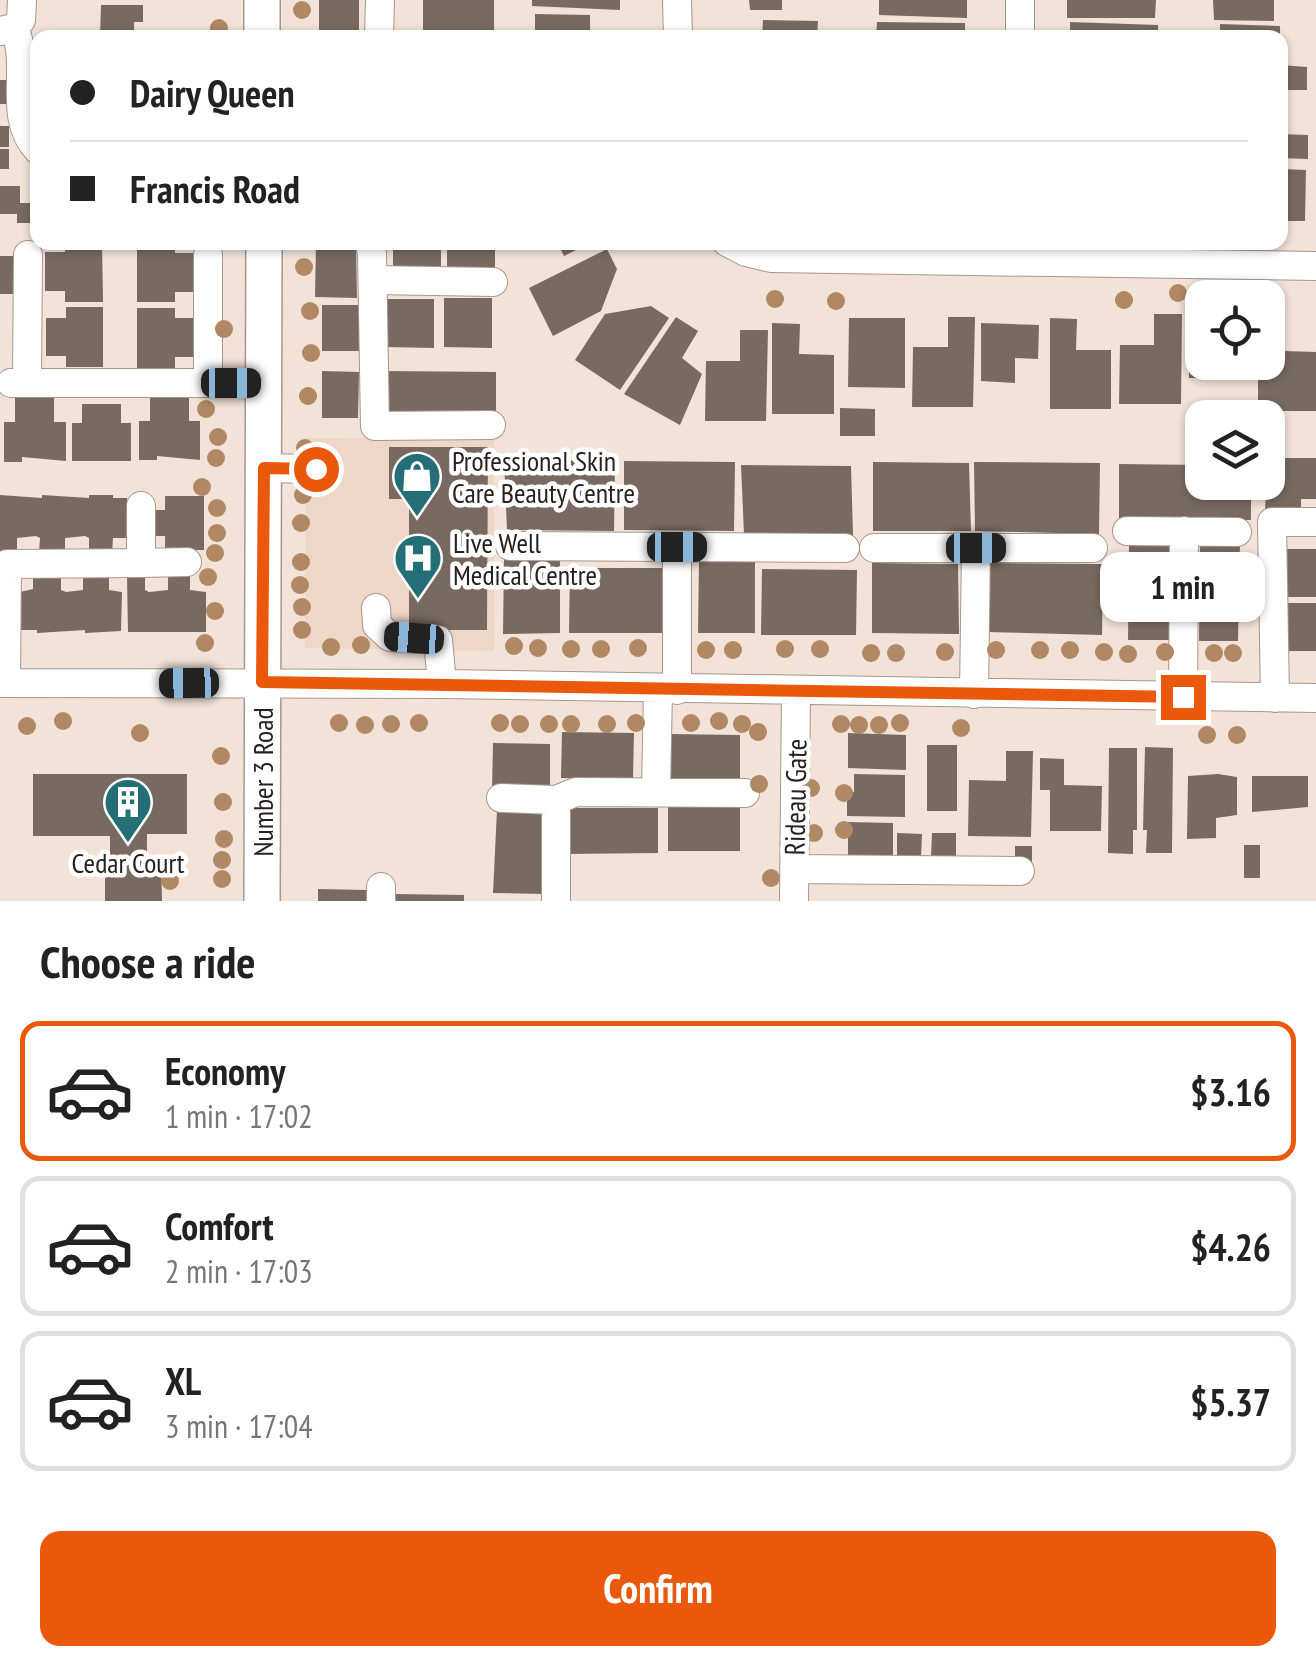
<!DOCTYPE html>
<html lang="en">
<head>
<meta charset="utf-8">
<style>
	body { margin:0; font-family:"PT Sans Narrow",sans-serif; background:#f2f2f2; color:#222; height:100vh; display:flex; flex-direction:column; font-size:38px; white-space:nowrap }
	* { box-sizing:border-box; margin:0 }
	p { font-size:32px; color:#767676 }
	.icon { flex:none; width:55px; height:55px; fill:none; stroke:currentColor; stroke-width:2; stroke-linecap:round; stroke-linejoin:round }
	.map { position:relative; height:901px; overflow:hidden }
	.panel { display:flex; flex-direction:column; background:#fff; flex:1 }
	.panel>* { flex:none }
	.hud { position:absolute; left:30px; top:30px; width:1258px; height:220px; border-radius:20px; box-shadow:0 2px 8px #0004; display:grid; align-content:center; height:220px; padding:0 40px; background:#fff }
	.tools { position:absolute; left:1185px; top:280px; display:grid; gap:20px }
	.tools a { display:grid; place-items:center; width:100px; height:100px; border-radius:20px; background:#fff; box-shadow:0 2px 8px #0004; font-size:50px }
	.end { position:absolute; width:45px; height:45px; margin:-22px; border:12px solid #ea580c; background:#fff; box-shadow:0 0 0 5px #fff }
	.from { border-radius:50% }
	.bubble { position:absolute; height:70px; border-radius:20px; background:#fff; box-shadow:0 2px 8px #0004; font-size:32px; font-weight:700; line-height:70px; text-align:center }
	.car { position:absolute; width:30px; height:60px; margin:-30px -15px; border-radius:12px; box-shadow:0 0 8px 2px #0007; background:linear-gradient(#222 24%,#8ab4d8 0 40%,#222 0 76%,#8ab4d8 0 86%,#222 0) }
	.hud b { display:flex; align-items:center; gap:35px; height:95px; font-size:38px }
	.hud b+b { border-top:2px solid #e0e0e0 }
	.hud i { width:25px; height:25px; background:#222 }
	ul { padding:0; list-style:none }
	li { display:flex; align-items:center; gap:30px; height:140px; margin:0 20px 15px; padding:0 20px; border:5px solid #e0e0e0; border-radius:20px }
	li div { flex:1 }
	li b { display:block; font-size:38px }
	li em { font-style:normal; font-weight:700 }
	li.current { border-color:#ea580c }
	li>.icon { width:90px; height:90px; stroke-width:1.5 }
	h2 { padding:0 40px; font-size:45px; line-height:120px }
	.primary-button { display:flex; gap:20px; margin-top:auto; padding:20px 40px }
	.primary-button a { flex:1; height:115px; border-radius:20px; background:#ea580c; color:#fff; font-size:40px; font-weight:700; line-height:115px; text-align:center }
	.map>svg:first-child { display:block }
	.built { fill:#eed7c7 }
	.building { fill:#786a61 }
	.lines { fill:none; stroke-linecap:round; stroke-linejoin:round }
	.minor-casing { stroke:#a6978d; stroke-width:30 }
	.major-casing { stroke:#a6978d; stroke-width:38 }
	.minor { stroke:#fff; stroke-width:28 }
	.major { stroke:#fff; stroke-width:35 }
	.tree { fill:#b08864 }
	.route { stroke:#ea580c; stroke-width:12 }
	.labels { text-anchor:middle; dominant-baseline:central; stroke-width:9; stroke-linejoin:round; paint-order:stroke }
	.poi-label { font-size:28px; fill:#27211d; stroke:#fff; text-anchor:start }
	.street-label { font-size:28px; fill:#27211d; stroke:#fff }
</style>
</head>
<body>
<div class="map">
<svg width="1316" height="901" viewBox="0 0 1316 901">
	<rect width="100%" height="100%" fill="#f2e2d7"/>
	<path class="built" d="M306 438 494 439V651L305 648Z"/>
	<path class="building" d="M319 0H359V38H319Z
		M423 0H494V33H423Z
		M532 0H620V10L532 6Z
		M749 0H782V10H750Z
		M879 0H967V18L879 15Z
		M1067 0H1156L1155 18H1067Z
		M1213 0H1274V21L1214 20Z
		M101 5H143V22H134V38H100Z
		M535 14 590 15V38H535Z
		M763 20 818 21 817 38H762Z
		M877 22 965 23V38H876Z
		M1070 22 1158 25V38H1070Z
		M1220 24 1280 26V38H1220Z
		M1280 65 1307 67V90H1280Z
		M0 80H9V104H0Z
		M0 126H9V147H0Z
		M1280 134 1308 135V159L1280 158Z
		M0 149H9V169H0Z
		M1280 169 1306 170 1305 221H1280Z
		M0 186H20V203H38V223H17V214H0Z
		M65 242H102L103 302H65V291H45V252H65Z
		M316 242H356L357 298 315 297Z
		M393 242H441V269L393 268Z
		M447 242H495V270H447Z
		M557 242H592L564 256Z
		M137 243H175V253H194V292H175V302H137Z
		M607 249 617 269 601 311 553 336 529 288Z
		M0 256H15L14 294H0Z
		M444 298H492V348L444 347Z
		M386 299H434V348L386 347Z
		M322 305H359V351H322Z
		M651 306 669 318 620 390 575 360 605 314Z
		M66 307H103V367H66V356H46V318H66Z
		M137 308H175V318H194V357H175V368H137Z
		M1154 314H1182L1181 404H1119L1120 345H1154Z
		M676 317 698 331 682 358 702 374 680 425 624 394Z
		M948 317H975L973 407H912L913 347H948Z
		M849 318H905V388L848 387Z
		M1050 318 1077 319 1076 350H1111V409H1050Z
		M1189 320H1202V362H1253V378H1189Z
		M1268 320 1285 321 1284 351 1316 352V411H1258V362H1268Z
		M772 323 800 324 799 354 834 355V414H772Z
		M981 323 1039 325 1038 359 1015 358V383L981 381Z
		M740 330H768L766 421H705L706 361H740Z
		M322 371 359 372 358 418H322Z
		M385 371 496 372V416L385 415Z
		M15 396H54V422H66V461L22 457V462H4V422H15Z
		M150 396H189V421H200V460L157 456V460H139V421H150Z
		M82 404H121V423H131V461H72V423H82Z
		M840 408 875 409V436H840Z
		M389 447H488L487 630H409V499H389Z
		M1268 458H1316V499H1301V513L1265 510Z
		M504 460 615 461 614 531 507 530Z
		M624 461 735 462 734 531 624 530Z
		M873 462 969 463 971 531H873Z
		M974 462 1100 463 1099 534 975 531Z
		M1119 464 1202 465V482H1251V520L1119 519Z
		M741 465 851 466 853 535 744 534Z
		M0 495 42 498V495L89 498V495H113V498H127V538H113L112 553H89V538L85 536 65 538V553H39L40 538 36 536 17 538V552H0Z
		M165 496H204V550H165V536H150V510H165Z
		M1129 542H1169V640H1128Z
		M1200 543H1240L1238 641H1199Z
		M1283 549H1316V597H1283Z
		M504 559 560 560V633L503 634Z
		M699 559 755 560V633H698Z
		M872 563 958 564 959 634 872 633Z
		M988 563 1103 564 1102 635 988 632Z
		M570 568H666L665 633H569Z
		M762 569 857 570 856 635H761Z
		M33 576H61V590L66 592 83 590V576H109V590L122 592 121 631 85 633V630L37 633V630H19L20 592 33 589Z
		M127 576H145V590L149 592 168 590V576H190V590L206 592V632H128Z
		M1283 603H1316V651H1283Z
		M562 732 634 733 633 779 561 778Z
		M848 733 906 735V770L848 768Z
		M668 734 740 735V780H668Z
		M493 743 550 744V790H492Z
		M927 745H957V811H927Z
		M1145 747 1173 748 1172 853H1146L1147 830H1143Z
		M1109 748H1137V830H1133V854L1108 853Z
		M1006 751H1033L1031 837 968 836 969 780 1006 781Z
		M1040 758 1064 759V785L1102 786 1101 831H1050V790H1040Z
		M33 774H187V834H147V858H161L162 901H105V853H110V836H33Z
		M854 774 905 775V817L847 816V792H854Z
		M1218 774 1237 777V815L1216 818V838L1187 839 1188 776Z
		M1252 776H1308V807L1252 812Z
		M668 805 740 806V851H668Z
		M565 808H658V853L565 854Z
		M497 810H545L544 894 493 893Z
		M848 822 893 823V860H848Z
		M897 833 922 834 921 858H897Z
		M932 833H956V857H931Z
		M1244 845H1260V878H1244Z
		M1015 846H1032V863H1015Z
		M318 889 366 890V901H318Z
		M392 894 464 895V901H392Z"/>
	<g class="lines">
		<g class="minor-casing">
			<path id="minor" d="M677 0 678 38
				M1020 0V38
				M14 28C32 67 6 116 38 150
				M0 31 14 28 21 20 22 0
				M379 38 380 0
				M369 242 372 253 375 426 491 425
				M727 242 746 252 771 258 1316 266
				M373 280 493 282
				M11 383H264
				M27 383 28 255
				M208 383V255
				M264 468 315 469
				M1127 531 1237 532
				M510 546 845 548
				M874 548H1093
				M141 563 187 562
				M376 608 377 625 390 637 438 640 442 684
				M0 683 442 684 1316 698
				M6 683 7 564 141 563V506
				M677 690V547
				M974 694 976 548
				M1183 697 1184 531
				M1275 698 1272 522H1316
				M656 792 658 689
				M501 798 556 800 576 792 745 793
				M795 869 1020 871
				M381 901V887
				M556 901V800
				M794 901 796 692"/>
		</g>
		<g class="major-casing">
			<path id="major" d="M262 0V38
				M262 901 264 242"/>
		</g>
		<use href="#minor" class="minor"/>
		<use href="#major" class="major"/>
	</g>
	<g class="tree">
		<circle cx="302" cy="10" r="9"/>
		<circle cx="219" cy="28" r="9"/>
		<circle cx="304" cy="267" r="9"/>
		<circle cx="1178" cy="293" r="9"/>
		<circle cx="775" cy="299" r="9"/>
		<circle cx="1124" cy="300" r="9"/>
		<circle cx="836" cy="301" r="9"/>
		<circle cx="310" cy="311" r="9"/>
		<circle cx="224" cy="329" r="9"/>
		<circle cx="311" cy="353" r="9"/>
		<circle cx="308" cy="396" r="9"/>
		<circle cx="206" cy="409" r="9"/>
		<circle cx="218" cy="437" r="9"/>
		<circle cx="305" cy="448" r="9"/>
		<circle cx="216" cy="458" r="9"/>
		<circle cx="202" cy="487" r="9"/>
		<circle cx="303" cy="495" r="9"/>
		<circle cx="217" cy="508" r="9"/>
		<circle cx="301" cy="523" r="9"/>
		<circle cx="217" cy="533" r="9"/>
		<circle cx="215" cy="553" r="9"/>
		<circle cx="301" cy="562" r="9"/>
		<circle cx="208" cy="577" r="9"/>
		<circle cx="300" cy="585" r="9"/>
		<circle cx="302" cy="607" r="9"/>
		<circle cx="215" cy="611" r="9"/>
		<circle cx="302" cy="630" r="9"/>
		<circle cx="205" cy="643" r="9"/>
		<circle cx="361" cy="645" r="9"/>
		<circle cx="514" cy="646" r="9"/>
		<circle cx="331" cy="647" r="9"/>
		<circle cx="538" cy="648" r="9"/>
		<circle cx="638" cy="648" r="9"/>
		<circle cx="571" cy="649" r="9"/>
		<circle cx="601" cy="649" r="9"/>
		<circle cx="785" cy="649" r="9"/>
		<circle cx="820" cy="649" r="9"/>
		<circle cx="706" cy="650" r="9"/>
		<circle cx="733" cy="650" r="9"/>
		<circle cx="996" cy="650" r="9"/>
		<circle cx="1040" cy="650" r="9"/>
		<circle cx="1070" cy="650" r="9"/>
		<circle cx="945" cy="652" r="9"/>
		<circle cx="1104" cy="652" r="9"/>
		<circle cx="1165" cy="652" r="9"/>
		<circle cx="871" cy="653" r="9"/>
		<circle cx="896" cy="653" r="9"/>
		<circle cx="1214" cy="653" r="9"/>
		<circle cx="1233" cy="653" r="9"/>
		<circle cx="1128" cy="654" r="9"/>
		<circle cx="63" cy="721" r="9"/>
		<circle cx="719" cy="721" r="9"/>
		<circle cx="339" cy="723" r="9"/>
		<circle cx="419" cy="723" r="9"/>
		<circle cx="500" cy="723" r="9"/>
		<circle cx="636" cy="723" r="9"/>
		<circle cx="691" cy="723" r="9"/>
		<circle cx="900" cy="723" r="9"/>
		<circle cx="391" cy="724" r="9"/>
		<circle cx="520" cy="724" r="9"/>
		<circle cx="549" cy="724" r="9"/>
		<circle cx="571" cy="724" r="9"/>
		<circle cx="607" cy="724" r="9"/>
		<circle cx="742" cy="724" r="9"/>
		<circle cx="841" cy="724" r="9"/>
		<circle cx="365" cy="725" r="9"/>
		<circle cx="859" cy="725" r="9"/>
		<circle cx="879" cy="725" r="9"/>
		<circle cx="27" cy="726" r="9"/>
		<circle cx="961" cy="728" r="9"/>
		<circle cx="758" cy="732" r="9"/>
		<circle cx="140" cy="733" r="9"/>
		<circle cx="1207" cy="735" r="9"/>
		<circle cx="1237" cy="735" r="9"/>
		<circle cx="221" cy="756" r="9"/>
		<circle cx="759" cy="784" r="9"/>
		<circle cx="811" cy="788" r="9"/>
		<circle cx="844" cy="793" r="9"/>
		<circle cx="223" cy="802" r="9"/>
		<circle cx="844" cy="830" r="9"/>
		<circle cx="814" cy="833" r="9"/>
		<circle cx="224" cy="839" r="9"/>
		<circle cx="222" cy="860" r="9"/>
		<circle cx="771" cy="878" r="9"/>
		<circle cx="222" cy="879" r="9"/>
		<circle cx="170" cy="881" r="9"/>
	</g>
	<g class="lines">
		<path class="route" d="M316 469 264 468 262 682 1183 697"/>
	</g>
	<defs>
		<g id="shop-pin" transform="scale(2.5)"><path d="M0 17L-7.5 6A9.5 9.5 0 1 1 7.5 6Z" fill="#246e77" stroke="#fff"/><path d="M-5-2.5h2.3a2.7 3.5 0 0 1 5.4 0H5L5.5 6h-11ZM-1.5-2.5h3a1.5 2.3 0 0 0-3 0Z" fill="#fff"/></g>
		<g id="hospital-pin" transform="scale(2.5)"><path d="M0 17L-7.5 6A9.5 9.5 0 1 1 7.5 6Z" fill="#246e77" stroke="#fff"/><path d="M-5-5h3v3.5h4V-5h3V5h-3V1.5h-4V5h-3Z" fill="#fff"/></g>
		<g id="building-pin" transform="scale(2.5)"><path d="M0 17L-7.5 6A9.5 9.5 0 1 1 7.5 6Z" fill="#246e77" stroke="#fff"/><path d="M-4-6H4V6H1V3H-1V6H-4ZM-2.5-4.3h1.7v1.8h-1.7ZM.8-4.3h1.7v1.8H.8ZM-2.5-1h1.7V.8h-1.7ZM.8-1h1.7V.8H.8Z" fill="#fff"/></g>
	</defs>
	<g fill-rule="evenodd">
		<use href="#shop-pin" x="417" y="476"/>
		<use href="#hospital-pin" x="418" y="558"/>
		<use href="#building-pin" x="128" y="802"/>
	</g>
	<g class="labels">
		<g class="poi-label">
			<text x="452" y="460">Professional Skin<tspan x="452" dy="32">Care Beauty Centre</tspan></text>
			<text x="453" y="542">Live Well<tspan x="453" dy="32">Medical Centre</tspan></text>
			<text x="128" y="862" text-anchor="middle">Cedar Court</text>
		</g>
		<g class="street-label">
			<text transform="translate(262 782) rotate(-90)">Number 3 Road</text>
			<text transform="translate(795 797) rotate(-89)">Rideau Gate</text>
		</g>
	</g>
</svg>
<div class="tools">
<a><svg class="icon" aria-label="locate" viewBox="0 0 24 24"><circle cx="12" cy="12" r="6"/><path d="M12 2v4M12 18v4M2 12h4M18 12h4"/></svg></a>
<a><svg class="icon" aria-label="layers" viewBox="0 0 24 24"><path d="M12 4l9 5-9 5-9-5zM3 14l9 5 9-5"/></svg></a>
</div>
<i class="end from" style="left:316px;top:469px"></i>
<i class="end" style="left:1183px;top:697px"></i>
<div class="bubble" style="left:1100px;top:552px;width:165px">1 min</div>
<i class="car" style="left:231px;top:383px;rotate:90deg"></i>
<i class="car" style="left:677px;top:547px;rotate:90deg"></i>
<i class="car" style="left:976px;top:548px;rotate:90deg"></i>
<i class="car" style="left:414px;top:638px;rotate:274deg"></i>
<i class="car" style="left:189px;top:683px;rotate:269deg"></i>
<div class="hud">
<b><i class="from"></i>Dairy Queen</b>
<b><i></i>Francis Road</b>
</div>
</div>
<section class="panel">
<h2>Choose a ride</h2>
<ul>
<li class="current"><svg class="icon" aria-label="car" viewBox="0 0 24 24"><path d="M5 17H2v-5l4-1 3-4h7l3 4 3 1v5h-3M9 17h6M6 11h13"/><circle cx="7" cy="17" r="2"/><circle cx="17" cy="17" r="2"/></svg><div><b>Economy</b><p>1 min · 17:02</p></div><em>$3.16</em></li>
<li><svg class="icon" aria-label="car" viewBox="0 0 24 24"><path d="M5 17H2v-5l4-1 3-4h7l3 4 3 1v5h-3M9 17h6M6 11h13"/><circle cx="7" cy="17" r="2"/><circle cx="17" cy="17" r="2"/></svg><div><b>Comfort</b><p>2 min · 17:03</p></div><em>$4.26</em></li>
<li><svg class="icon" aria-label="car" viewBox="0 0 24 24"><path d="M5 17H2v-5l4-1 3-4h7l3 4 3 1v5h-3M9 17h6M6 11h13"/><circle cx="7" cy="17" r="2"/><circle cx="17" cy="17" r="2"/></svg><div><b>XL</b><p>3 min · 17:04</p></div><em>$5.37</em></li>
</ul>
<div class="primary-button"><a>Confirm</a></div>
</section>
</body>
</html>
